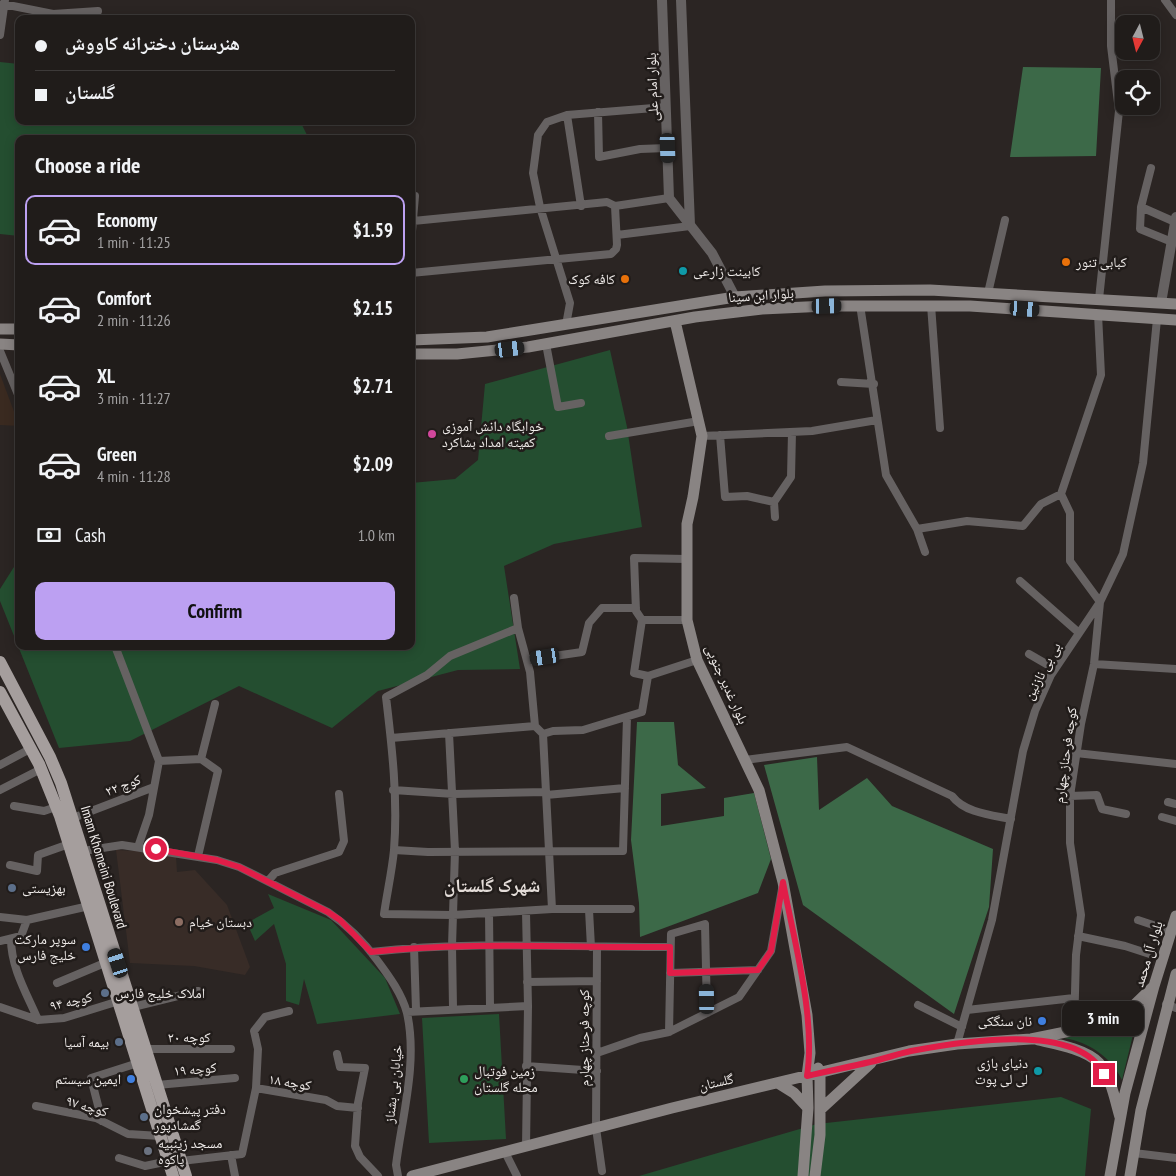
<!DOCTYPE html>
<html lang="en">
<head>
<meta charset="utf-8">
<style>
	body { margin:0; font-family:"PT Sans Narrow","Noto Naskh Arabic",sans-serif; background:#2d2927; color:#f1f3f6; height:100vh; display:flex; flex-direction:column; font-size:19px; white-space:nowrap }
	* { box-sizing:border-box; margin:0 }
	p { font-size:16px; color:#a2a1a2 }
	.icon { flex:none; width:28px; height:28px; fill:none; stroke:currentColor; stroke-width:2; stroke-linecap:round; stroke-linejoin:round }
	.map { position:relative; flex:1; overflow:hidden }
	.side { position:absolute; left:15px; top:135px; width:400px; height:515px; display:flex; flex-direction:column; background:#201c1a; border-radius:10px; box-shadow:0 2px 12px #0003,0 0 0 1px #3d3a39 }
	.side>* { flex:none }
	.hud { position:absolute; left:15px; top:15px; width:400px; height:110px; border-radius:10px; box-shadow:0 2px 12px #0003,0 0 0 1px #3d3a39; display:grid; align-content:center; height:110px; padding:0 20px; background:#201c1a }
	.needle { width:32px; rotate:187deg }
	.fabs { position:absolute; left:1115px; top:15px; display:grid; gap:10px }
	.fabs a { display:grid; place-items:center; width:45px; height:45px; border-radius:10px; background:#201c1a; box-shadow:0 2px 12px #0003,0 0 0 1px #3d3a39; font-size:25px }
	.end { position:absolute; width:22px; height:22px; margin:-11px; border:6px solid #e11d48; background:#fff; box-shadow:0 0 0 2px #fff }
	.from { border-radius:50% }
	.bubble { position:absolute; height:35px; border-radius:10px; background:#201c1a; box-shadow:0 2px 12px #0003,0 0 0 1px #3d3a39; font-size:16px; font-weight:800; line-height:35px; text-align:center }
	.car { position:absolute; width:15px; height:30px; margin:-15px -8px; border-radius:6px; box-shadow:0 0 4px 1px #0007; background:linear-gradient(#222 24%,#8ab4d8 0 40%,#222 0 76%,#8ab4d8 0 86%,#222 0) }
	.hud b { display:flex; align-items:center; gap:18px; height:48px; font-size:19px }
	.hud b+b { border-top:1px solid #3d3a39 }
	.hud i { width:12px; height:12px; background:#f1f3f6 }
	ul { padding:0; list-style:none }
	li { display:flex; align-items:center; gap:15px; height:70px; margin:0 10px 8px; padding:0 10px; border:2px solid transparent; border-radius:10px }
	li div { flex:1 }
	li b { display:block; font-size:19px }
	li em { font-style:normal; font-weight:800 }
	li.active { border-color:#bca0f2 }
	li>.icon { width:45px; height:45px; stroke-width:1.5 }
	h2 { padding:0 20px; font-size:22px; line-height:60px }
	.pay { display:flex; align-items:center; gap:12px; height:55px; padding:0 20px; font-size:19px }
	.pay p { margin-inline-start:auto }
	.action { display:flex; gap:10px; margin-top:auto; padding:10px 20px }
	.action a { flex:1; height:58px; border-radius:10px; background:#bca0f2; color:#111; font-size:20px; font-weight:800; line-height:58px; text-align:center }
	.map>svg:first-child { display:block }
	.commercial { fill:#3a2a20 }
	.built { fill:#382c27 }
	.green { fill:#244e30 }
	.forest { fill:#3c6948 }
	.lines { fill:none; stroke-linecap:round; stroke-linejoin:round }
	.minor { stroke:#666262; stroke-width:8 }
	.tertiary { stroke:#666262; stroke-width:10 }
	.secondary { stroke:#898483; stroke-width:11 }
	.primary { stroke:#a59e9d; stroke-width:12 }
	.route { stroke:#e11d48; stroke-width:6 }
	.food-dot { fill:#e8710a; stroke:#211c1a; stroke-width:2 }
	.culture-dot { fill:#0f9aa8; stroke:#211c1a; stroke-width:2 }
	.hotel-dot { fill:#d1479c; stroke:#211c1a; stroke-width:2 }
	.service-dot { fill:#5c6f8a; stroke:#211c1a; stroke-width:2 }
	.education-dot { fill:#8d6e63; stroke:#211c1a; stroke-width:2 }
	.shop-dot { fill:#3f7fe0; stroke:#211c1a; stroke-width:2 }
	.leisure-dot { fill:#2e9e5b; stroke:#211c1a; stroke-width:2 }
	.worship-dot { fill:#6b7280; stroke:#211c1a; stroke-width:2 }
	.labels { text-anchor:middle; dominant-baseline:central; stroke-width:5; stroke-linejoin:round; paint-order:stroke }
	.street-label { font-size:14px; fill:#f0ecea; stroke:#211c1a }
	.poi-label { font-size:14px; fill:#f0ecea; stroke:#211c1a; text-anchor:start }
	.district-label { font-size:19px; font-weight:bold; fill:#e4ddd9; stroke:#211c1a }
</style>
</head>
<body>
<div class="map">
<svg width="1176" height="1176" viewBox="0 0 1176 1176">
	<rect width="100%" height="100%" fill="#2b2523"/>
	<path class="commercial" d="M0 374 19 425V426L0 425Z"/>
	<path class="built" d="M116 850 137 851 176 857 177 872 195 870 227 905 250 967 245 975 194 966 130 963Z"/>
	<path class="green" d="M0 62 19 64V121H300L309 139H19V236L0 234Z
		M610 350 627 427 642 527 554 544 504 566 520 669 458 670 378 691 332 728 239 686 130 741 59 748 0 601V589L19 559V646H411V483L455 479 478 460 485 384Z
		M268 894 331 920 385 978 400 1014 317 1024 304 979 299 1005 286 1001V964L274 924 255 941 247 923 274 908Z
		M1139 1010 1122 1080C1111 1057 1089 1042 1064 1038L1102 1032 1125 1024Z
		M499 1014 506 1139 429 1143 422 1018Z
		M1061 1097 1091 1109 1085 1176H639L817 1124Z"/>
	<path class="forest" d="M1023 67 1101 68 1096 156 1010 157Z
		M637 722H674L678 765 706 788 661 794V826L724 816V798L754 793 771 859 758 893 640 937 639 903 631 840Z
		M817 757 819 810 867 778 892 806 993 849 989 907 954 1014 803 905 764 765Z"/>
	<g class="lines">
		<path class="minor" d="M1165 0 1176 15
			M3 4 53 14 98 11
			M0 35 5 0
			M598 112 599 157 640 149 667 148
			M567 115 581 206
			M1141 207 1151 168
			M413 221 607 202 615 206 669 198
			M617 235 690 226
			M1172 242 1140 229 1141 207 1175 222
			M411 243 415 196
			M411 273 611 254 616 249 617 245 615 206
			M988 293 1005 220
			M1099 299 1119 111 1111 46V0
			M860 305 886 475 917 529 925 552
			M931 305 940 428
			M566 325 570 303 540 207 533 173 538 135 547 122 567 115 666 107
			M546 344 558 407 581 403
			M0 351 19 397
			M841 382 874 384
			M720 435 725 497 747 496 774 502
			M609 436 699 421
			M702 436 812 431 877 420
			M775 517 774 502 791 477 792 432
			M917 529 967 521 1023 526 1041 504 1061 494
			M1020 581 1078 632
			M514 598 518 628 530 672 535 726 543 734 552 909
			M642 620 636 611 634 558 687 559
			M518 628 450 656 427 675 386 697C392 747 398 799 394 850 392 871 387 893 384 914L453 915 552 909H631
			M115 646 159 761
			M1029 654 1055 669
			M527 660 582 652 589 623 602 608H636
			M1094 664 1176 669
			M648 676 634 673 642 620H687
			M449 733 455 851 452 946 453 1008
			M543 734 553 731 583 730 642 712 648 676 697 660
			M391 738 535 726
			M1076 753 1176 764
			M745 760 847 747 952 796C965 813 991 815 1011 819
			M0 765 30 749
			M0 790 41 769
			M393 790 454 794 546 792
			M546 795 625 788
			M1070 796 1097 795 1102 809 1126 814
			M1168 802 1176 804
			M14 806 44 811 56 807
			M1162 817 1176 821
			M73 818 154 787
			M138 847 149 815 159 761 201 759 215 704
			M394 850 428 852 623 851 627 717
			M83 851 122 845 217 860 239 867 328 912C347 925 364 942 377 960 389 976 402 994 407 1013 418 1062 402 1117 396 1165L398 1176
			M198 856 218 771 201 759
			M10 865 37 871 38 855 69 844
			M268 881 275 873 339 852 344 841 339 794
			M589 910 591 947
			M526 912 528 1006 526 1147
			M489 913 490 1007
			M0 917 27 920
			M1138 920 1171 931
			M1078 936 1125 946 1162 958
			M11 939C11 968 27 994 38 1020
			M0 941 21 936 27 920 89 906
			M414 947 416 1010
			M597 947 596 1128 602 1171
			M371 952C470 941 570 947 669 947
			M670 973 758 970
			M527 982 597 981
			M57 983 107 962
			M1166 1004 1176 1008
			M918 1005 962 1027
			M0 1007 38 1020 64 1018 119 1001
			M133 1007 198 991
			M967 1010 1074 998
			M407 1012 528 1006
			M1074 1031 1076 955 1081 915 1070 843V796L1081 724 1094 664 1100 602 1070 561V513L1061 494 1101 375 1098 314
			M669 1032 671 934 705 924 707 1013
			M957 1044 992 920 1023 751 1035 711 1051 675 1100 602 1123 554 1143 463 1157 319
			M146 1049H231
			M597 1053 640 1038 669 1032 739 997 771 951 782 889
			M337 1054 340 1067 365 1068 358 1103 355 1146 360 1157 378 1176
			M526 1066 597 1071
			M157 1085 235 1078
			M256 1088 258 1049 254 1031 265 1017 289 1011
			M36 1106 96 1118 128 1134 160 1136
			M102 1121 91 1078 138 1063
			M505 1152 517 1176
			M1134 1153 1176 1158
			M231 1155 235 1176
			M119 1158 145 1166 169 1161
			M181 1161 242 1154 256 1088 326 1100 337 1106 358 1108"/>
		<path class="tertiary" d="M662 0 669 198 712 253 735 297
			M681 0 690 225
			M1161 303 1176 217"/>
		<path class="secondary" d="M675 321 702 436 693 497 687 524V620L697 660 759 790 783 882 807 1015 810 1053 807 1076 808 1108 803 1176
			M0 329H19
			M411 340 487 337 735 297 825 291 930 290 1176 304
			M0 344 19 345
			M411 354H457L528 347 695 317 762 309 827 306H970L1176 320
			M1038 1040C1056 1044 1086 1049 1099 1063 1111 1077 1115 1100 1120 1117
			M778 1083 794 1093 808 1108
			M821 1109 871 1063
			M412 1176 672 1108 909 1051 957 1044 1031 1039 1105 1024 1126 1013 1154 986
			M815 1176 820 1135V1073L818 1068
			M1110 1176 1125 1093 1154 986 1176 916
			M1130 1176 1141 1110 1176 974"/>
		<path class="primary" d="M0 662 50 757 61 783 186 1176
			M0 692 39 764 60 816 173 1176"/>
	</g>
	<g class="lines">
		<path class="route" d="M156 849 217 860 239 867 328 912 340 920 371 952C470 941 570 948 670 947V973L758 970 771 951 783 882C794 941 816 1018 807 1076 828 1071 849 1067 870 1062 884 1059 897 1054 911 1051 959 1042 1077 1021 1104 1074"/>
	</g>
	<g class="food-dot">
		<circle cx="1066" cy="262" r="5"/>
		<circle cx="625" cy="279" r="5"/>
	</g>
	<g class="culture-dot">
		<circle cx="683" cy="271" r="5"/>
		<circle cx="1038" cy="1071" r="5"/>
	</g>
	<circle class="hotel-dot" cx="432" cy="434" r="5"/>
	<g class="service-dot">
		<circle cx="12" cy="888" r="5"/>
		<circle cx="105" cy="993" r="5"/>
		<circle cx="119" cy="1042" r="5"/>
		<circle cx="144" cy="1117" r="5"/>
	</g>
	<circle class="education-dot" cx="179" cy="922" r="5"/>
	<g class="shop-dot">
		<circle cx="86" cy="947" r="5"/>
		<circle cx="1042" cy="1021" r="5"/>
		<circle cx="131" cy="1079" r="5"/>
	</g>
	<circle class="leisure-dot" cx="464" cy="1079" r="5"/>
	<circle class="worship-dot" cx="148" cy="1151" r="5"/>
	<g class="labels">
		<g class="street-label">
			<text transform="translate(652 87) rotate(-92)">بلوار امام علی</text>
			<text transform="translate(761 295) rotate(-4)">بلوار ابن سینا</text>
			<text transform="translate(1042 671) rotate(-62)">بی بی نازنین</text>
			<text transform="translate(727 684) rotate(66)">بلوار غدیر جنوبی</text>
			<text transform="translate(1065 755) rotate(-82)">کوچه فرحناز چهارم</text>
			<text transform="translate(123 785) rotate(-21)">کوچ ۲۲</text>
			<text transform="translate(104 867) rotate(73)">Imam Khomeini Boulevard</text>
			<text transform="translate(1148 954) rotate(-73)">بلوار آل محمد</text>
			<text transform="translate(71 1001) rotate(-13)">کوچه ۹۴</text>
			<text x="189" y="1037">کوچه ۲۰</text>
			<text transform="translate(584 1038) rotate(-90)">کوچه فرحناز چهارم</text>
			<text transform="translate(195 1069) rotate(-5)">کوچه ۱۹</text>
			<text transform="translate(290 1082) rotate(9)">کوچه ۱۸</text>
			<text transform="translate(716 1082) rotate(-13)">گلستان</text>
			<text transform="translate(393 1084) rotate(-84)">خیابان بی بشناز</text>
			<text transform="translate(87 1106) rotate(16)">کوچه ۹۷</text>
		</g>
		<g class="poi-label">
			<text x="1076" y="262">کبابی تنور</text>
			<text x="693" y="271">کابینت زارعی</text>
			<text x="615" y="279" text-anchor="end">کافه کوک</text>
			<text x="442" y="426">خوابگاه دانش آموزی<tspan x="442" dy="16">کمیته امداد بشاکرد</tspan></text>
			<text x="22" y="888">بهزیستی</text>
			<text x="189" y="922">دبستان خیام</text>
			<text x="76" y="939" text-anchor="end">سوپر مارکت<tspan x="76" dy="16">خلیج فارس</tspan></text>
			<text x="115" y="993">املاک خلیج فارس</text>
			<text x="1032" y="1021" text-anchor="end">نان سنگکی</text>
			<text x="109" y="1042" text-anchor="end">بیمه آسیا</text>
			<text x="1028" y="1063" text-anchor="end">دنیای بازی<tspan x="1028" dy="16">لی لی پوت</tspan></text>
			<text x="474" y="1071">زمین فوتبال<tspan x="474" dy="16">محله گلستان</tspan></text>
			<text x="121" y="1079" text-anchor="end">ایمین سیستم</text>
			<text x="154" y="1109">دفتر پیشخوان<tspan x="154" dy="16">گمشادپور</tspan></text>
			<text x="158" y="1143">مسجد زینبیه<tspan x="158" dy="16">پاکوه</tspan></text>
		</g>
		<g class="district-label">
			<text x="492" y="885">شهرک گلستان</text>
		</g>
	</g>
</svg>
<div class="fabs">
<a><svg class="needle" viewBox="-14 -14 28 28"><path d="M0-13l5 13h-10z" fill="#e53935"/><path d="M0 13l5-13h-10z" fill="#a2a1a2"/></svg></a>
<a><svg class="icon" aria-label="locate" viewBox="0 0 24 24"><circle cx="12" cy="12" r="6"/><path d="M12 2v4M12 18v4M2 12h4M18 12h4"/></svg></a>
</div>
<i class="end from" style="left:156px;top:849px"></i>
<i class="end" style="left:1104px;top:1074px"></i>
<div class="bubble" style="left:1062px;top:1001px;width:82px">3 min</div>
<i class="car" style="left:668px;top:148px;rotate:178deg"></i>
<i class="car" style="left:827px;top:306px;rotate:89deg"></i>
<i class="car" style="left:1025px;top:309px;rotate:94deg"></i>
<i class="car" style="left:510px;top:349px;rotate:83deg"></i>
<i class="car" style="left:545px;top:657px;rotate:261deg"></i>
<i class="car" style="left:118px;top:963px;rotate:342deg"></i>
<i class="car" style="left:707px;top:999px;rotate:359deg"></i>
<div class="hud">
<b><i class="from"></i>هنرستان دخترانه کاووش</b>
<b><i></i>گلستان</b>
</div>
<section class="side">
<h2>Choose a ride</h2>
<ul>
<li class="active"><svg class="icon" aria-label="car" viewBox="0 0 24 24"><path d="M5 17H2v-5l4-1 3-4h7l3 4 3 1v5h-3M9 17h6M6 11h13"/><circle cx="7" cy="17" r="2"/><circle cx="17" cy="17" r="2"/></svg><div><b>Economy</b><p>1 min · 11:25</p></div><em>$1.59</em></li>
<li><svg class="icon" aria-label="car" viewBox="0 0 24 24"><path d="M5 17H2v-5l4-1 3-4h7l3 4 3 1v5h-3M9 17h6M6 11h13"/><circle cx="7" cy="17" r="2"/><circle cx="17" cy="17" r="2"/></svg><div><b>Comfort</b><p>2 min · 11:26</p></div><em>$2.15</em></li>
<li><svg class="icon" aria-label="car" viewBox="0 0 24 24"><path d="M5 17H2v-5l4-1 3-4h7l3 4 3 1v5h-3M9 17h6M6 11h13"/><circle cx="7" cy="17" r="2"/><circle cx="17" cy="17" r="2"/></svg><div><b>XL</b><p>3 min · 11:27</p></div><em>$2.71</em></li>
<li><svg class="icon" aria-label="car" viewBox="0 0 24 24"><path d="M5 17H2v-5l4-1 3-4h7l3 4 3 1v5h-3M9 17h6M6 11h13"/><circle cx="7" cy="17" r="2"/><circle cx="17" cy="17" r="2"/></svg><div><b>Green</b><p>4 min · 11:28</p></div><em>$2.09</em></li>
</ul>
<div class="pay"><svg class="icon" aria-label="cash" viewBox="0 0 24 24"><path d="M3 7h18v10H3z"/><circle cx="12" cy="12" r="2"/></svg>Cash<p>1.0 km</p></div>
<div class="action"><a>Confirm</a></div>
</section>
</div>
</body>
</html>
